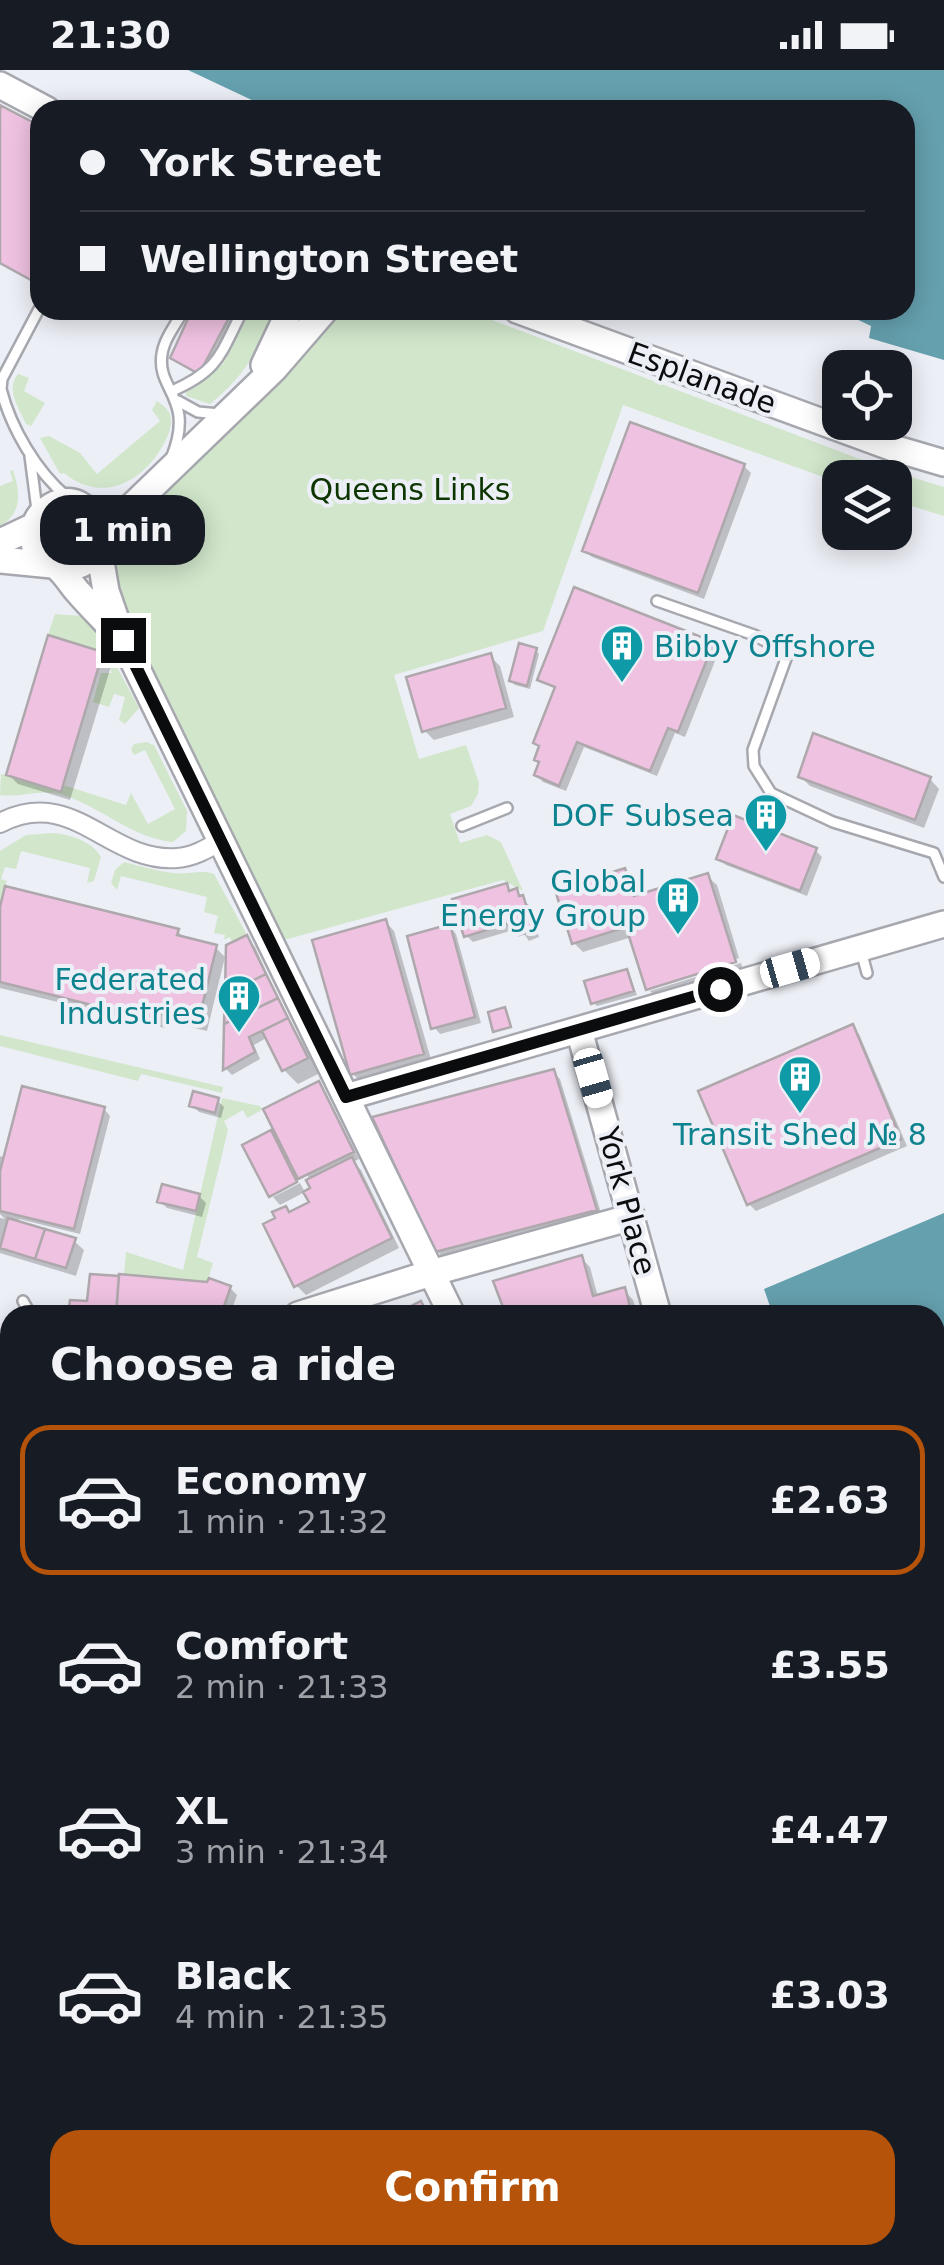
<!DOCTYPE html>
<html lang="en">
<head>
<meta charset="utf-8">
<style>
	body { margin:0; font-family:"DejaVu Sans",sans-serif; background:#20242c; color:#f1f3f6; height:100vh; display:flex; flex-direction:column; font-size:38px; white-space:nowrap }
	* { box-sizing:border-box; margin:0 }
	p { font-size:32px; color:#9ea1a6 }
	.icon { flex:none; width:55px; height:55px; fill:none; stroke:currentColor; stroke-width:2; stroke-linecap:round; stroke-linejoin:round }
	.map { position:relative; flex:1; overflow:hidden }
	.sheet { position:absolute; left:0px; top:1235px; width:945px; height:960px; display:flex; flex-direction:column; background:#171b24; border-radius:30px 30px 0 0; box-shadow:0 5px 25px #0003 }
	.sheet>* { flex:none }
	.banner { position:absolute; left:30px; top:30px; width:885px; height:220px; border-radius:30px; box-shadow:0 5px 25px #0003; display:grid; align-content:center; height:220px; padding:0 50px; background:#171b24 }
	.tools { position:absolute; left:822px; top:280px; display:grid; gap:20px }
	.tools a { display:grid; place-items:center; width:90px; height:90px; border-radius:20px; background:#171b24; box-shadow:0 5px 25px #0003; font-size:50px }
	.end { position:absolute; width:45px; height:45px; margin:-22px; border:12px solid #0b0c0e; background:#fff; box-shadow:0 0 0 5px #fff }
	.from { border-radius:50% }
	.bubble { position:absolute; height:70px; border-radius:30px; background:#171b24; box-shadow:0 5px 25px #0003; font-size:32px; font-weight:700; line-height:70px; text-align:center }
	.car { position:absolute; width:30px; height:60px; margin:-30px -15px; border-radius:12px; box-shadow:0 0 8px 2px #0007; background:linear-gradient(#fff 24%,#345 0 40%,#fff 0 76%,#345 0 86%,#fff 0) }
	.banner b { display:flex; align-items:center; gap:35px; height:95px; font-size:38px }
	.banner b+b { border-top:2px solid #363941 }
	.banner i { width:25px; height:25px; background:#f1f3f6 }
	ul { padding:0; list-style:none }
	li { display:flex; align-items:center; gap:30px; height:150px; margin:0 20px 15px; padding:0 30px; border:5px solid transparent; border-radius:30px }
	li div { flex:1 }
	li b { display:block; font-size:38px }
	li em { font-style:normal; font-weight:700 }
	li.selected { border-color:#b45309 }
	li>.icon { width:90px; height:90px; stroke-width:1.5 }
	h2 { padding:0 50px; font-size:45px; line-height:120px }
	.primary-button { display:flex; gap:20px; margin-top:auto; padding:20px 50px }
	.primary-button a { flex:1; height:115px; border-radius:30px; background:#b45309; color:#fff; font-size:40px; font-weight:700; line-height:115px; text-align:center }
	.status { display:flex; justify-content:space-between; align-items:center; height:70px; padding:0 50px; background:#171b24; direction:ltr }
	.status svg { height:28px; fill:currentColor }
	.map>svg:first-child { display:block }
	.green { fill:#d1e6cb }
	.water { fill:#65a0ae }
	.shadow { fill:#0003 }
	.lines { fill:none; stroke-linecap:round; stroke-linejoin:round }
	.ferry { stroke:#043e49; stroke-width:2.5; stroke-dasharray:12 10; stroke-linecap:butt }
	.building { fill:#efc2e1; stroke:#aea8ac; stroke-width:2.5 }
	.lane-casing { stroke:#a7a8af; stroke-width:14 }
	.street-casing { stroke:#a7a8af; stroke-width:22 }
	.secondary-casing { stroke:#a7a8af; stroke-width:30 }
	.lane { stroke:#fff; stroke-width:9 }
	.street { stroke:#fff; stroke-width:18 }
	.secondary { stroke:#fff; stroke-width:25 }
	.route { stroke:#0b0c0e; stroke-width:12 }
	.labels { text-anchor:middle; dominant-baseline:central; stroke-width:8; stroke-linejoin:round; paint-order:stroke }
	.street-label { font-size:30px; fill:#0b0c0e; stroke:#edeff6 }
	.park-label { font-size:30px; fill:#0c3500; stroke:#edeff6 }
	.culture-label { font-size:30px; fill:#0d838f; stroke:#edeff6; text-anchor:end }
</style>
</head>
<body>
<div class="status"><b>21:30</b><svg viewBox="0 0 49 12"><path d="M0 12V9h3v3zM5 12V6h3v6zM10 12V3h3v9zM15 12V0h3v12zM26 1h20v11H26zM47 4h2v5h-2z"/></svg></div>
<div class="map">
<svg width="944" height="2195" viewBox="0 0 944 2195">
	<rect width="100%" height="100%" fill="#edeff6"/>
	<path class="green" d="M251 240H276C260 279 243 308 210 334L186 326V322L223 294Z
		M338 240H466L894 402 944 417V446L895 431V408H840V413L623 335 543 561 394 605 419 689 466 675 479 713 478 724 471 736 450 744 460 773 487 765 501 772 523 821 503 810 284 870 113 525 110 483 119 462Z
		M18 304 29 308 24 321 45 333 31 356 26 354C19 338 5 319 18 304Z
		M157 331C164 336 170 340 171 349 172 361 164 375 157 385 133 418 97 430 64 403L60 404 40 368 49 366 80 383 97 404 160 351 152 340Z
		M13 400C20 422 23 443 0 456V416L13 411 10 401Z
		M51 464a15 15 0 1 1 30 0a15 15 0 1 1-30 0Z
		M55 544 82 546 102 569 139 638 125 654 119 650 125 627 114 624 109 637 93 632 101 603H112L103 582 48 565Z
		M146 672 154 675 187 741 186 761 173 772C131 768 102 737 63 725 41 718 22 728 0 725L1 704 61 722 63 715 126 735 131 723 148 754 175 739 145 680 134 685 131 679 134 674Z
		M54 763C71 765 92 771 101 787L94 811 87 813 90 798 21 781 16 799 5 797 1 809 7 811 0 837V781L26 765Z
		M124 792C140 796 157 801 173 803 188 805 201 799 214 804L247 865 232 872 230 867 224 870 225 865 214 863 218 846 204 842 207 827 121 806 117 820 111 813 115 800Z
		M0 965 223 1017 222 1023 141 1004 138 1011 0 976Z
		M222 1028 260 1036 262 1040 247 1048 243 1040 224 1051 228 1060 197 1187 213 1193 207 1212 124 1205 126 1182 183 1200Z"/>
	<path class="water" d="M188 0H944V290L869 268 871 256 850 246 821 240 815 250 788 240H905V40H310L287 30 281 40H273Z
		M944 1143V1529L935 1534V1245H773L764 1219Z
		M944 1553V1773L935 1778V1559Z
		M10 1797V2185H31L12 2195H0V1802Z
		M944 2069V2195H763L777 2185H935V2075Z"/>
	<path class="shadow" d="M85 240H110L104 250Z
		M195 240H236L241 245 206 309 173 288Z
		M744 396 751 403 704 529 592 487 585 481Z
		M713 575 719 581 685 667 675 663 657 706 584 677 566 721 543 712 537 705 557 620 540 609Z
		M535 580 539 584 530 619 515 615 511 611Z
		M102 584 112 593 70 730 18 714 9 705Z
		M490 586 500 596 514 647 434 670 424 660Z
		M800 706 930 709 939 719 924 758 810 716Z
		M815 780 822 787 807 826 726 795 719 788Z
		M624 801 634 810 639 827 707 806 717 815 739 888 650 916V921L632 867 583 882 574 873Z
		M506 816 529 835 539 867 529 871 520 858 473 872 466 865Z
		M0 847 177 861 187 870 216 878 225 887 207 961 167 951 165 958 0 918Z
		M385 851 394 861 432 993 362 1013 352 1003Z
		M450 857 456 864 481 953 440 964 434 957Z
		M246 868 255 877 281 935 320 1003 298 1014 284 1000 268 967 254 975 260 989 232 1005 226 999 228 877Z
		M741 893 743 901 657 928 650 921Z
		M627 901 637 925 597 936 593 932Z
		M852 957 859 964 907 1076 756 1141 749 1134Z
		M553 1002 560 1009 602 1146 444 1188 437 1181Z
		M319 1014 325 1021 359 1089 353 1092 361 1100 399 1178 306 1225 296 1215 290 1144 312 1133 310 1113 304 1111 309 1109 307 1104 297 1105 298 1109 270 1123V1063L284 1077Z
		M217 1030 224 1037 221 1048 199 1042 192 1035Z
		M104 1039 110 1046 80 1164 19 1149 18 1153 74 1171 84 1180 76 1206 0 1183V1148L5 1149 0 1144V1086L6 1088Z
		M300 1113 305 1122 280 1135 273 1127Z
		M199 1126 206 1133 202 1147 167 1138 160 1131Z
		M581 1188 590 1197 598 1227 624 1220 633 1230 638 1245H512Z
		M209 1215 230 1218 237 1225 230 1245H71L89 1234Z
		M944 1851V1972L935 1977V1855Z
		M510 2185H615L601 2195H515Z"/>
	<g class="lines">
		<path class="ferry" d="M935 1644 944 1640
			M935 1652 944 1648
			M935 1660 944 1656
			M0 2028 10 2024
			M0 2036 10 2032
			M0 2046 10 2042"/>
	</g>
	<path class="building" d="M0 35 40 56V215L0 193Z
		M192 240H233L199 304 170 288Z
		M630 352 745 394 698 523 582 481Z
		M574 517 714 572 678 662 668 658 650 701 577 672 559 716 534 705 539 692 534 690 539 676 533 673 555 617 537 610Z
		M48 565 103 582 61 722 6 705Z
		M519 573 537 578 527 616 509 611Z
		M491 583 506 638 422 662 406 607Z
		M813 663 931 707 915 750 798 707Z
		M733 745 817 778 800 821 716 789Z
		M625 798 634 826 708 803 736 892 646 920 626 857 572 874 555 820Z
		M507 813 509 821 517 818 519 826 523 825 534 861 519 865 515 851 464 867 452 829Z
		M5 816 179 859 177 865 217 875 198 953 158 943 156 951 0 912V837Z
		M386 849 424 984 350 1005 312 870Z
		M450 854 475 947 431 959 407 866Z
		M247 865 266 904 225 924 226 875Z
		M627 899 634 921 591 934 584 911Z
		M266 904 278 928 224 954 225 924Z
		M278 928 288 948 249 967 255 982 223 1000 224 954Z
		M505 937 511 957 493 962 488 942Z
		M288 948 308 988 282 1001 262 961Z
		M853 954 901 1069 747 1135 698 1021Z
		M554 999 597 1140 435 1182 372 1047Z
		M319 1011 354 1082 298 1109 263 1039Z
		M22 1016 105 1037 74 1159 0 1141V1101Z
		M193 1021 219 1028 215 1043 189 1036Z
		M271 1060 297 1112 269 1127 242 1075Z
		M352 1087 392 1168 294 1217 263 1154 275 1148 272 1142 286 1136 289 1142 309 1132 303 1122 310 1118 306 1110Z
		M162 1114 200 1124 196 1141 157 1132Z
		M8 1148 45 1159 35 1189 0 1178Z
		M45 1159 76 1168 66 1198 35 1189Z
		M582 1185 593 1226 625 1217 632 1245H506L493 1211Z
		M90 1204 119 1206 116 1245H68L70 1230 87 1231Z
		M119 1204 207 1212 209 1208 231 1216 221 1245H116Z
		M421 1231 428 1245H410L407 1238Z
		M10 1300V1355L3 1354Z
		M10 1551V1584L0 1589V1556Z
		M10 1584V1659L0 1664V1589Z
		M10 1659V1691L0 1695V1664Z
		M944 1848V1962L935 1967V1853Z
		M507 2185H599L585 2195H513Z"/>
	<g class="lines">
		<g class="lane-casing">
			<path id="lane" d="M39 239 2 309 1 319C11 358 36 401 67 427
				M172 321C220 300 220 284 243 240
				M178 331 198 342 220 344
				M30 386 37 440
				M172 386C195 328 156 320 162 284 164 269 176 254 184 240
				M657 531 754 565 788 583 753 680 754 696 771 723 833 752 934 783 944 807
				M462 756 507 738
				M861 881 867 903
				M23 1231 31 1245
				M935 1809 944 1805
				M935 1989 944 1984
				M618 2195 632 2185"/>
		</g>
		<g class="street-casing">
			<path id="street" d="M0 753C74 715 108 793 177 788 193 787 207 779 220 771
				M0 1535 10 1530
				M490 2185 495 2195
				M375 2195 387 2185"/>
		</g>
		<g class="secondary-casing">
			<path id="secondary" d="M0 15 47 40
				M517 240 893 378 944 393
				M264 295 290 240
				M99 468 274 299 325 240
				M0 472 34 456
				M98 474 106 521 123 570 452 1245
				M0 490 52 495
				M58 497C127 503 95 404 47 439 39 444 33 455 33 465 33 473 36 481 41 486 46 493 54 494 59 499 67 506 72 516 79 523 91 537 104 549 116 563
				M579 960 658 1245
				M346 1027 944 854
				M298 1245 431 1203 632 1147
				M0 1371 10 1369
				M0 1704 10 1700"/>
		</g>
		<use href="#lane" class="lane"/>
		<use href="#street" class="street"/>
		<use href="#secondary" class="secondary"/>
	</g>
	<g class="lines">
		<path class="route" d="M123 570 346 1027 720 919"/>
	</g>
	<defs>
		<g id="building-pin" transform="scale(2.25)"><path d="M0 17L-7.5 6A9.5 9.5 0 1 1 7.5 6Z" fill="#0f9aa8" stroke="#edeff6"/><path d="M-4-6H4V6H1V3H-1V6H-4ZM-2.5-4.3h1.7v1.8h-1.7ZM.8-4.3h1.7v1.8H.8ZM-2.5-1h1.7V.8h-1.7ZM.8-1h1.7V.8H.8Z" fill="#fff"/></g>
	</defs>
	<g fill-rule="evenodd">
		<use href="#building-pin" x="622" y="576"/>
		<use href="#building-pin" x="766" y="745"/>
		<use href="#building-pin" x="678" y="828"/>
		<use href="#building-pin" x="239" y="926"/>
		<use href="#building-pin" x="800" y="1007"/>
	</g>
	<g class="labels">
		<g class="street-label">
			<text transform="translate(702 308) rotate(20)">Esplanade</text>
			<text transform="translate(627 1131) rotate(75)">York Place</text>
		</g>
		<g class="park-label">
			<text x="410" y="419">Queens Links</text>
		</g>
		<g class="culture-label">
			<text x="654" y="576" text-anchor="start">Bibby Offshore</text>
			<text x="734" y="745">DOF Subsea</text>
			<text x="646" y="811">Global<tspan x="646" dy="34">Energy Group</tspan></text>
			<text x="206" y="909">Federated<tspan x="206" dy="34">Industries</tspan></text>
			<text x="800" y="1064" text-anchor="middle">Transit Shed № 8</text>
		</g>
	</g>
</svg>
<div class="tools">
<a><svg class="icon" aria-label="locate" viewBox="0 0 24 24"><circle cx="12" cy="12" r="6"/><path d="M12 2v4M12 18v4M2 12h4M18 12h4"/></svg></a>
<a><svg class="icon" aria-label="layers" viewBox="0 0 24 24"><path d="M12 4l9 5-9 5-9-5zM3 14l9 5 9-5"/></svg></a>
</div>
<i class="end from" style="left:720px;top:919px"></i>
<i class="end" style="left:123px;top:570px"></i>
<div class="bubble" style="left:40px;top:425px;width:165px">1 min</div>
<i class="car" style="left:790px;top:898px;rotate:74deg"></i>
<i class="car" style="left:593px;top:1008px;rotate:164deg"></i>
<div class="banner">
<b><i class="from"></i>York Street</b>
<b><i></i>Wellington Street</b>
</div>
<section class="sheet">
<h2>Choose a ride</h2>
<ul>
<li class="selected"><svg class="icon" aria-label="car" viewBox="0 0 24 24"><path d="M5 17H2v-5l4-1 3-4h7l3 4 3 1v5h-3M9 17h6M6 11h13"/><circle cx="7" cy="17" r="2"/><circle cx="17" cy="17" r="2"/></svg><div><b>Economy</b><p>1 min · 21:32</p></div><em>£2.63</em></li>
<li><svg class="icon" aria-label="car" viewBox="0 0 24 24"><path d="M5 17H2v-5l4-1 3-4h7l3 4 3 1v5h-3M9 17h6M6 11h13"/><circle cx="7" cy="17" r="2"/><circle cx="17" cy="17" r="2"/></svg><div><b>Comfort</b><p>2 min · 21:33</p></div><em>£3.55</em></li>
<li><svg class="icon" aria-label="car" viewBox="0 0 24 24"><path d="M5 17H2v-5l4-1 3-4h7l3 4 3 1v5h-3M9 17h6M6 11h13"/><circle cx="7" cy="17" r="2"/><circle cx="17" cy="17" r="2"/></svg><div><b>XL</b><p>3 min · 21:34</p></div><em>£4.47</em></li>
<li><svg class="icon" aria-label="car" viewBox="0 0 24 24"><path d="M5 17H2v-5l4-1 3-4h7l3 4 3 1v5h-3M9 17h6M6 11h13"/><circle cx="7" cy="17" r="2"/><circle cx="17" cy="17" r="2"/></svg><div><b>Black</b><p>4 min · 21:35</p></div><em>£3.03</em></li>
</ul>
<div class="primary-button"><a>Confirm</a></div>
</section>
</div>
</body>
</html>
